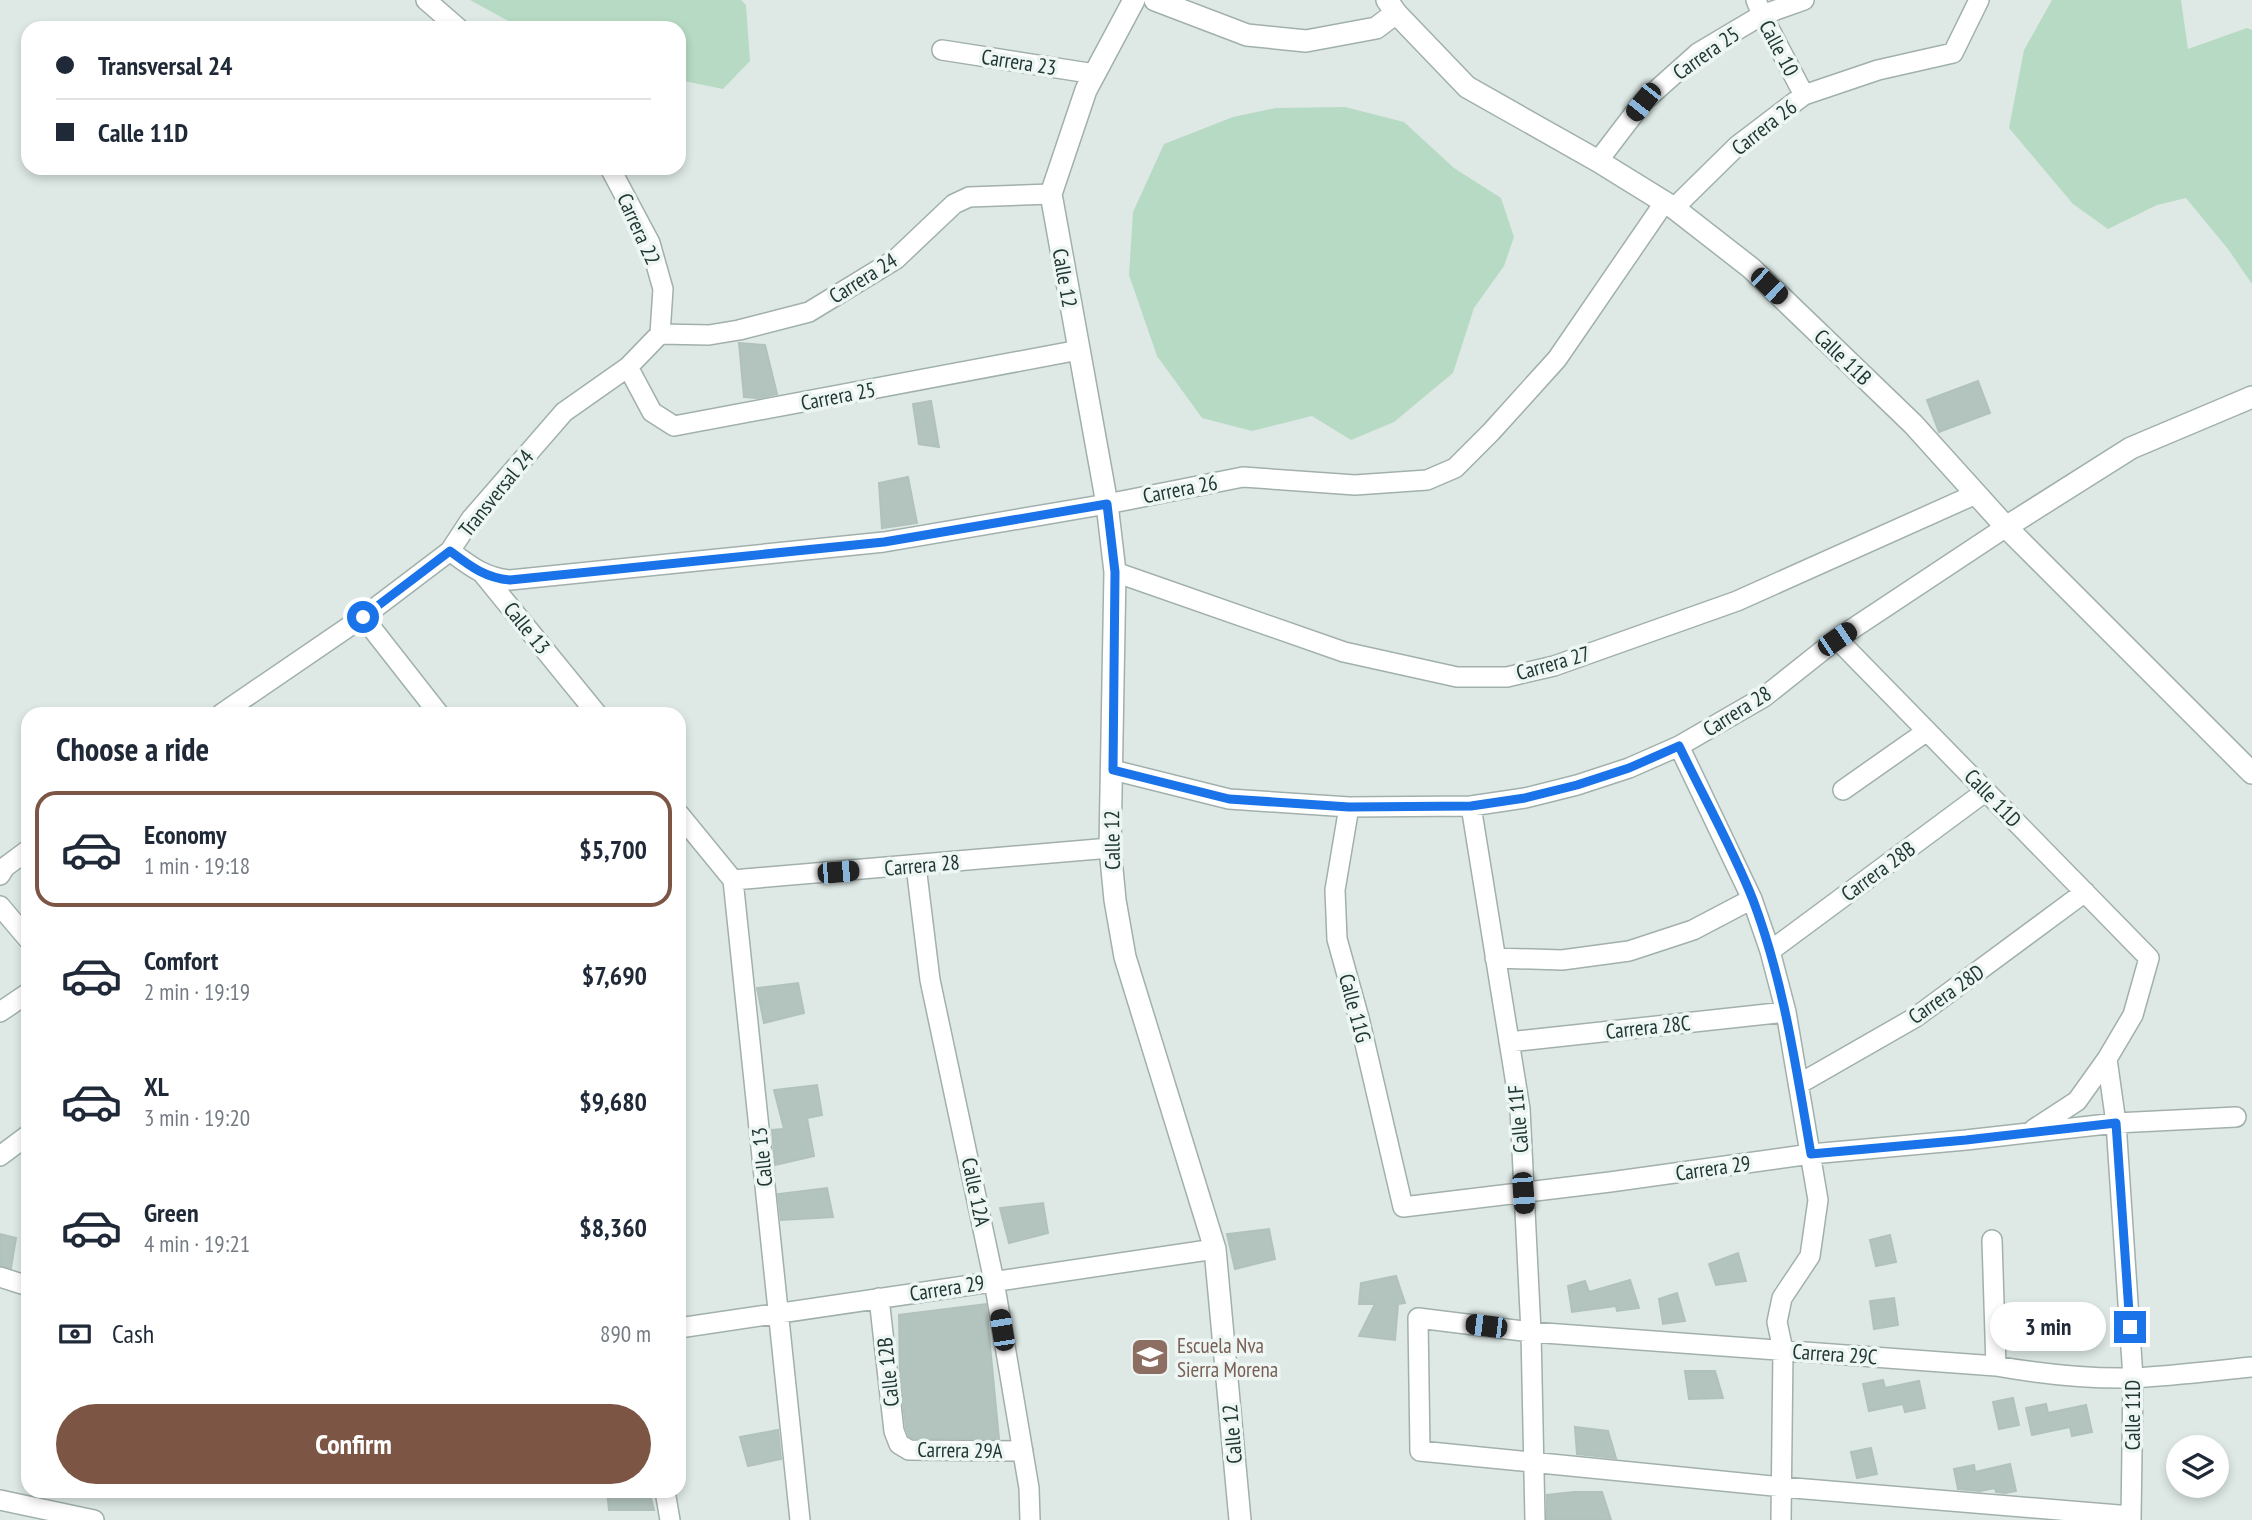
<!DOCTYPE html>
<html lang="en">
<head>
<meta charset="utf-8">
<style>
	body { margin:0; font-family:"PT Sans Narrow",sans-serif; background:#f6f6f7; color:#1f2937; height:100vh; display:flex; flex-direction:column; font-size:26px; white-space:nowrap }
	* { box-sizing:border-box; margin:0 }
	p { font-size:23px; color:#747a83 }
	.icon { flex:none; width:38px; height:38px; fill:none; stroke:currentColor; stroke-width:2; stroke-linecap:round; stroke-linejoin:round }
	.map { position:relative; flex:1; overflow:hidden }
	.side { position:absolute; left:21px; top:707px; width:665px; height:791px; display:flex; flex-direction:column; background:#fff; border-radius:21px; box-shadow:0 4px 10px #0003 }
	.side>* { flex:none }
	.guide { position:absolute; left:21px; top:21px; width:665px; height:154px; border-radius:21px; box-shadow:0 4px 10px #0003; display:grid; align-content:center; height:154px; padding:0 35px; background:#fff }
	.buttons { position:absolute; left:2166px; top:1435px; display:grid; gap:14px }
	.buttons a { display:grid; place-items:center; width:63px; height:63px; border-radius:50%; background:#fff; box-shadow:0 4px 10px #0003; font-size:35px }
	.end { position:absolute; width:32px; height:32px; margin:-16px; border:9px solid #1a73e8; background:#fff; box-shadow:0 0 0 4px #fff }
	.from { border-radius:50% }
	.bubble { position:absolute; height:49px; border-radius:24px; background:#fff; box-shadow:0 4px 10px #0003; font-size:23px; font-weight:700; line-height:49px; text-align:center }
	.car { position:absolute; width:21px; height:42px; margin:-21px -10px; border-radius:9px; box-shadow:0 0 5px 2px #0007; background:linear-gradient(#222 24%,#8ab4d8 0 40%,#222 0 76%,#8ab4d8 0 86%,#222 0) }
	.guide b { display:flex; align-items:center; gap:24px; height:66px; font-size:26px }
	.guide b+b { border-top:2px solid #e0e1e3 }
	.guide i { width:18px; height:18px; background:#1f2937 }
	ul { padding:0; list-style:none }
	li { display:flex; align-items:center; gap:21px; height:116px; margin:0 14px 10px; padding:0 21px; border:4px solid transparent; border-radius:21px }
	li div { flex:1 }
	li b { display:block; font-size:26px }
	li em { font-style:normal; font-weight:700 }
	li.selected { border-color:#7c5545 }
	li>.icon { width:63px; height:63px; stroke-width:1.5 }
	h2 { padding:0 35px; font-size:32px; line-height:84px }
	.pay { display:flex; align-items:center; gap:18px; height:77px; padding:0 35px; font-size:26px }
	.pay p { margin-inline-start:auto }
	.action { display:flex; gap:14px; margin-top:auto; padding:14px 35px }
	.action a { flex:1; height:80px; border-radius:42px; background:#7c5545; color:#fff; font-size:28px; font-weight:700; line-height:80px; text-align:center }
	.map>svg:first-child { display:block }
	.green { fill:#b7dac4 }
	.building { fill:#b3c4be; stroke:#b1c2bd; stroke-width:2 }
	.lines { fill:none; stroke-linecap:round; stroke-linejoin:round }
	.minor-casing { stroke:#a1b0ac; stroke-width:22 }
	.tertiary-casing { stroke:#a1b0ac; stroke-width:24 }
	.minor { stroke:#fff; stroke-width:19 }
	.tertiary { stroke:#fff; stroke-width:21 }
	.route { stroke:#1a73e8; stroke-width:9 }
	.labels { text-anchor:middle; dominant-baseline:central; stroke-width:7; stroke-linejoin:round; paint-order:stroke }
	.street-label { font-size:21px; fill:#203834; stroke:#eef6f3 }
	.education-label { font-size:21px; fill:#785e54; stroke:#eef6f3; text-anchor:start }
</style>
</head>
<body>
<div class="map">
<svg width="2252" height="1520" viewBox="0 0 2252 1520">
	<rect width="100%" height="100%" fill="#dee9e5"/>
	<path class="green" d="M470 0H741L746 5 750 61 723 89 679 80V28H521Z
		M2052 0H2181L2188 49 2247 28 2252 30V284L2228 249 2186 198 2157 205 2108 229 2073 204 2009 128 2024 50Z
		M1345 107 1404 122 1454 168 1501 198 1514 237 1504 266 1474 308 1453 373 1394 422 1351 440 1312 416 1252 431 1202 418 1157 356 1129 275 1133 212 1164 144 1233 117 1276 108Z"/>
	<path class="building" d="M739 343 765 345 777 394 758 398 744 397Z
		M1978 381 1990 413 1939 432 1927 400Z
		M931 401 939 447 919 444 913 404Z
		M908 477 917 523 882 528 879 483Z
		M798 983 804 1013 764 1023 757 988Z
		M817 1085 822 1115 807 1118 814 1156 775 1165 772 1130 784 1129 774 1090Z
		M827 1188 833 1217 781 1220 778 1194Z
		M1043 1203 1048 1233 1009 1243 1000 1208Z
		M1269 1229 1275 1259 1235 1269 1227 1234Z
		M0 1234 16 1238 11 1268 0 1265Z
		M1890 1235 1896 1262 1876 1266 1870 1240Z
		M1738 1253 1746 1281 1716 1285 1709 1264Z
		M1396 1276 1405 1303 1398 1304 1395 1340 1359 1336 1375 1304H1359L1361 1283Z
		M1630 1280 1639 1308 1617 1311 1616 1306 1572 1312 1568 1286 1585 1281 1589 1292Z
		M1677 1293 1685 1321 1663 1324 1659 1299Z
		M1894 1298 1898 1325 1874 1329 1870 1301Z
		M986 1304 999 1439 912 1438 909 1436 906 1428 900 1379 899 1315Z
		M1685 1371H1715L1723 1398 1689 1399Z
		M1883 1380 1885 1388 1919 1381 1925 1408 1905 1412 1903 1404 1869 1411 1863 1384Z
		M2013 1398 2019 1425 1999 1429 1993 1402Z
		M2046 1404 2048 1413 2086 1405 2092 1432 2072 1436 2070 1427 2032 1435 2026 1408Z
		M1575 1427 1608 1431 1616 1458 1577 1454Z
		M778 1430 781 1459 748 1466 740 1437Z
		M1871 1448 1877 1474 1857 1478 1851 1452Z
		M2010 1464 2016 1491 2005 1493 1996 1492 1995 1488 1980 1491 1958 1489 1954 1469 1974 1465 1975 1472Z
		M607 1491H649L654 1510H609Z
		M1574 1492H1602L1611 1520H1547V1495Z"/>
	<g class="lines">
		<g class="minor-casing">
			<path id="minor" d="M426 0 458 28
				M1756 0 1762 15 1804 95
				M942 50 1095 74
				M1598 161 1643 102 1698 53 1762 15 1804 0
				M610 168 650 243 663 289 660 334
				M1674 208 1737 146 1804 95 1878 70 1953 53 1979 0
				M660 334 709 335 739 330 809 312 896 259 954 204 969 197 1051 194
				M628 367 652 412 674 426 1079 350
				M450 551C470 566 485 578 510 580L884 542 1107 504 1243 477 1355 485 1427 480 1455 468 1491 432 1557 359 1664 203
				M1115 572 1344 652 1457 677H1507L1554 666 1737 601 1976 494
				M483 574 597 714
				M363 617 439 714
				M1837 639 2149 958 2133 1015 2107 1059 2077 1101 2034 1129
				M221 714 363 617 450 551 471 519 564 412 628 367 660 334
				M1679 746 1752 899 1770 951 1786 1012 1818 1200 1810 1256 1782 1298 1777 1322 1783 1350 1781 1520
				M1113 770 1229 799 1349 807 1471 806 1525 798 1577 785 1629 768 1679 746 1764 697 1837 639 2006 527
				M1843 790 1927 731
				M1471 806 1520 1109 1531 1332 1535 1520
				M1349 807 1335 890 1337 939 1359 1018 1403 1207 1610 1182 1811 1154 1966 1140 2116 1123 2236 1117
				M679 814 733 880 800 1520
				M916 866 930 980 994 1281 1029 1488 1030 1520
				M0 875 5 867 28 850
				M733 880 1110 848
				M0 906 28 939
				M1770 951 1986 791
				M1495 958 1562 960 1629 951 1693 930 1752 899
				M0 1012 28 993
				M1509 1042 1786 1012
				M2107 1059 2116 1123 2133 1378 2131 1520
				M1799 1084 1916 1017 2085 892
				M0 1156 28 1135
				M1992 1240 1996 1366
				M0 1277 28 1286
				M879 1298 894 1431 899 1444 909 1450 1023 1451
				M679 1328 1215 1249
				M665 1491 670 1520
				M0 1500 94 1520
				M2131 1516 1782 1487 1420 1451 1418 1318 1531 1332 1996 1366C2041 1374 2086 1379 2132 1378 2172 1376 2212 1371 2252 1367"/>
		</g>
		<g class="tertiary-casing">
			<path id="tertiary" d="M1134 0 1086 90 1051 194 1107 504 1115 572 1110 848 1115 900 1125 957 1215 1249 1240 1520
				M1155 0 1247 35 1306 41 1376 28 1396 13
				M1387 0 1396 13 1467 87 1598 161 1674 208 1751 268 1913 424 2006 527 2252 773
				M2006 527 2131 448 2252 397"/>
		</g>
		<use href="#minor" class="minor"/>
		<use href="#tertiary" class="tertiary"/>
	</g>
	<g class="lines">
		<path class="route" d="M363 617 450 551C470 566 485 578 510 580L884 542 1107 504 1115 572 1113 770 1229 799 1349 807 1471 806 1525 798 1577 785 1629 768 1679 746C1703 796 1733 849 1753 900 1784 982 1796 1068 1811 1154L1966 1140 2116 1123 2130 1327"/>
	</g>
	<defs>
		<g id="school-square" transform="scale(2.0125)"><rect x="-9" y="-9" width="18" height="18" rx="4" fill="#8d6e63" stroke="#eef6f3"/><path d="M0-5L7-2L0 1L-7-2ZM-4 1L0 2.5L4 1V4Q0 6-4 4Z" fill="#fff"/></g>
	</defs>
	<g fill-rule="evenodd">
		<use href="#school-square" x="1150" y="1357"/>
	</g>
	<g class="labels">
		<g class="street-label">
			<text transform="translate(1779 48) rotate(62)">Calle 10</text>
			<text transform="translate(1706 53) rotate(-35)">Carrera 25</text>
			<text transform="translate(1019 62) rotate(9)">Carrera 23</text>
			<text transform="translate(1764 127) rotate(-38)">Carrera 26</text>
			<text transform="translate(639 229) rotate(66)">Carrera 22</text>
			<text transform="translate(863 278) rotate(-32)">Carrera 24</text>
			<text transform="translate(1065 278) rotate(80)">Calle 12</text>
			<text transform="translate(1843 357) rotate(44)">Calle 11B</text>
			<text transform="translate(838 396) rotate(-11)">Carrera 25</text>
			<text transform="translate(1180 489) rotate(-11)">Carrera 26</text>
			<text transform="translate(496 493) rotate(-51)">Transversal 24</text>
			<text transform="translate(527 628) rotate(51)">Calle 13</text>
			<text transform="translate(1553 663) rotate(-16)">Carrera 27</text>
			<text transform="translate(1737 711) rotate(-32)">Carrera 28</text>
			<text transform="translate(1993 798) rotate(46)">Calle 11D</text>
			<text transform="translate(1112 840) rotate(-91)">Calle 12</text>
			<text transform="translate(922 865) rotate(-5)">Carrera 28</text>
			<text transform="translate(1878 871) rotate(-36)">Carrera 28B</text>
			<text transform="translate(1946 994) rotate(-35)">Carrera 28D</text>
			<text transform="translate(1355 1008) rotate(75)">Calle 11G</text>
			<text transform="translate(1648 1027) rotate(-6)">Carrera 28C</text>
			<text transform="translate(1518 1119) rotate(-95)">Calle 11F</text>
			<text transform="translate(762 1157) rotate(-96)">Calle 13</text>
			<text transform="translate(1713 1168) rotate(-8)">Carrera 29</text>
			<text transform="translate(976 1192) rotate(78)">Calle 12A</text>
			<text transform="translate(947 1288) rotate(-9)">Carrera 29</text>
			<text transform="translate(1835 1354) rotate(4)">Carrera 29C</text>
			<text transform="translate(888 1372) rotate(-96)">Calle 12B</text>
			<text transform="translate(2132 1415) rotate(-90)">Calle 11D</text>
			<text transform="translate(1232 1434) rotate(-95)">Calle 12</text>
			<text transform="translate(960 1450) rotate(1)">Carrera 29A</text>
		</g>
		<g class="education-label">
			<text x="1177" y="1345">Escuela Nva<tspan x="1177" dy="24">Sierra Morena</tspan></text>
		</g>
	</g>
</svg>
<div class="buttons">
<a><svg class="icon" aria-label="layers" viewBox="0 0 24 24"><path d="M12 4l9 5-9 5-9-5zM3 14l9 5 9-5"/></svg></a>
</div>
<i class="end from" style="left:363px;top:617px"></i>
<i class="end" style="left:2130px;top:1327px"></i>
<div class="bubble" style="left:1990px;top:1302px;width:116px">3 min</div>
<i class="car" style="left:1643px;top:102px;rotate:218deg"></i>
<i class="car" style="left:1769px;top:286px;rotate:134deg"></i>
<i class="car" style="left:1837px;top:639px;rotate:56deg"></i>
<i class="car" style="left:838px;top:872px;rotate:85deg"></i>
<i class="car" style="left:1523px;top:1193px;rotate:176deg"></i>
<i class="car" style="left:1486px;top:1326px;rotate:277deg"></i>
<i class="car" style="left:1002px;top:1330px;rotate:351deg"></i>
<div class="guide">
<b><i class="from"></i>Transversal 24</b>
<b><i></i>Calle 11D</b>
</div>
<section class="side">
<h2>Choose a ride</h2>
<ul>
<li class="selected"><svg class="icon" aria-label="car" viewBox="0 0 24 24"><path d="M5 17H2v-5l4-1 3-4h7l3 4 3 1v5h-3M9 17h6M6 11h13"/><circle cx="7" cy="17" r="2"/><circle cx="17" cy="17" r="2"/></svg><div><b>Economy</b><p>1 min · 19:18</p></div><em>$5,700</em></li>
<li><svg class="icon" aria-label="car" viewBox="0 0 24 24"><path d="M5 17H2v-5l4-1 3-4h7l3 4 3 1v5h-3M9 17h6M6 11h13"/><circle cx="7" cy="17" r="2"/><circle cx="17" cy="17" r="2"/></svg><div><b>Comfort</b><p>2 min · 19:19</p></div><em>$7,690</em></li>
<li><svg class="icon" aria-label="car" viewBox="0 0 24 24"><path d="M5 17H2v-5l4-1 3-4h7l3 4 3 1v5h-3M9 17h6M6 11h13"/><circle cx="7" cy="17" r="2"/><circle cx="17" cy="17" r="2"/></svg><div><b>XL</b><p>3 min · 19:20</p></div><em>$9,680</em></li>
<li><svg class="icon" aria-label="car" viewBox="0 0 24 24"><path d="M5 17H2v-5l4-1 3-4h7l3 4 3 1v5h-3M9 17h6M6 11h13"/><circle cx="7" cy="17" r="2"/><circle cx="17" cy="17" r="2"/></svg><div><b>Green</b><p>4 min · 19:21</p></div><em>$8,360</em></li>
</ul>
<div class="pay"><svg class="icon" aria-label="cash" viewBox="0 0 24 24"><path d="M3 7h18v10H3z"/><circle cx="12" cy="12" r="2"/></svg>Cash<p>890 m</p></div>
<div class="action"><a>Confirm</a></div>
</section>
</div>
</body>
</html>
